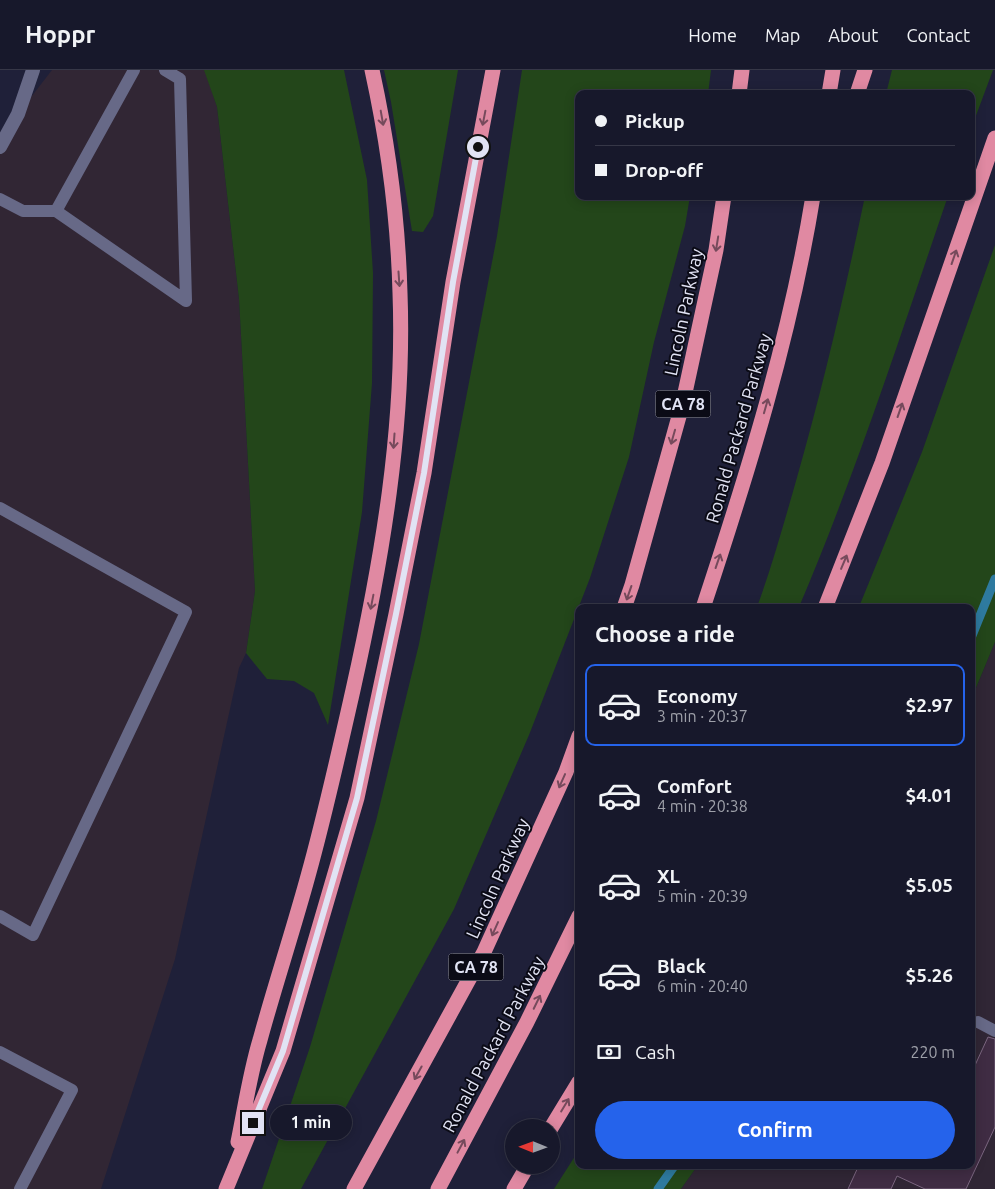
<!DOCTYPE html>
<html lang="en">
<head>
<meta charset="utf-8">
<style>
	body { margin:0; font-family:Ubuntu,sans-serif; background:#242537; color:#f1f3f6; height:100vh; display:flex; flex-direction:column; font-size:19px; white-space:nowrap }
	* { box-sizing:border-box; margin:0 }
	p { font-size:16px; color:#9ea0a9 }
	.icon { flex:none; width:28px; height:28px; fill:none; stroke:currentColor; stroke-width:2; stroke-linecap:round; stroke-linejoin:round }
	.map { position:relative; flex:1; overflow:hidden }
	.panel { position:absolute; left:575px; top:534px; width:400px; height:565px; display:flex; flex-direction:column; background:#17182b; border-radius:10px; box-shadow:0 2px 12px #0003,0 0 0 1px #363747 }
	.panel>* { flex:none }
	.banner { position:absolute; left:575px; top:20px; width:400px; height:110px; border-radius:10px; box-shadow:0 2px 12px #0003,0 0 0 1px #363747; display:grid; align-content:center; height:110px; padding:0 20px; background:#17182b }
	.needle { width:32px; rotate:271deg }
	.tools { position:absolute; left:505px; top:1049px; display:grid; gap:10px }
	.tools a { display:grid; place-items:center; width:55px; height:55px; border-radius:50%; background:#17182b; box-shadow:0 2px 12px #0003,0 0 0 1px #363747; font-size:25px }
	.end { position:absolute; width:22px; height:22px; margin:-11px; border:6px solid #e1e3f4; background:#111; box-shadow:0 0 0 2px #111 }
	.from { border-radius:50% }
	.bubble { position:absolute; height:35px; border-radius:18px; background:#17182b; box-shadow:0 2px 12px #0003,0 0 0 1px #363747; font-size:16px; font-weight:700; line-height:35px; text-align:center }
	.banner b { display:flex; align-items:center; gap:18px; height:48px; font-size:19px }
	.banner b+b { border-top:1px solid #363747 }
	.banner i { width:12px; height:12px; background:#f1f3f6 }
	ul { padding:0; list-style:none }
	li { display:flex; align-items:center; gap:15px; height:82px; margin:0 10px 8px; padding:0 10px; border:2px solid transparent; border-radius:10px }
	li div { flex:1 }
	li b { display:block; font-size:19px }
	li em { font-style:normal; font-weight:700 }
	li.current { border-color:#2563eb }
	li>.icon { width:45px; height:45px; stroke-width:1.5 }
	h2 { padding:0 20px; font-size:22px; line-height:60px }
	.pay { display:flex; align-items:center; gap:12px; height:55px; padding:0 20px; font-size:19px }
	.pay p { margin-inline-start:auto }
	.button { display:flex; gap:10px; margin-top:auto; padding:10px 20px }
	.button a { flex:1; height:58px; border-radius:30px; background:#2563eb; color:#fff; font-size:20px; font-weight:700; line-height:58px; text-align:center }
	header { display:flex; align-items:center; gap:30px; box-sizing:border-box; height:70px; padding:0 25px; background:#17182b; border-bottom:1px solid #363747 }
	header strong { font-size:24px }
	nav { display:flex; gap:28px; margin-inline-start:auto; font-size:18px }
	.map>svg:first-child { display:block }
	.commercial { fill:#312634 }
	.industrial { fill:#302635 }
	.green { fill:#23461a }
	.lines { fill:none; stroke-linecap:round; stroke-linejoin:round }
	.stream { stroke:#2e7a9f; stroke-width:9 }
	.building { fill:#3f2c43; stroke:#7b6680 }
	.service { stroke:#676987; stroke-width:12 }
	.tertiary { stroke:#676987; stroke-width:14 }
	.motorway { stroke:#e089a2; stroke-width:15 }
	.oneway { stroke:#764a5c }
	.route { stroke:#e1e3f4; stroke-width:6 }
	.labels { text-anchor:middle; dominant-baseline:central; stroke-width:4; stroke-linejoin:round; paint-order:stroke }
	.shield { fill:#0b0b16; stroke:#a1a2b1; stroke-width:1 }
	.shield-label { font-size:16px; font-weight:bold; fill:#e1e3f4 }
	.street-label { font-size:18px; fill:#e1e3f4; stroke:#0b0b16 }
</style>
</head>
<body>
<header>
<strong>Hoppr</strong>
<nav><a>Home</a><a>Map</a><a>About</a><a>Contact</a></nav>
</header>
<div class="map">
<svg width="995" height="1119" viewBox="0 0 995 1119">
	<rect width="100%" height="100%" fill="#1f2039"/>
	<path class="commercial" d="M52 0H205L217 37 239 229 255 521 246 583 239 598 175 889 101 1119H0V77L18 44Z"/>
	<path class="industrial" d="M995 572V1119H681L698 1095H971V630Z"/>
	<path class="green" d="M204 0H344L367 110 373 203 372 313 362 442 328 655 314 623 294 611 267 609 246 583 255 521 239 229 217 37Z
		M384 0H458L433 146 423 162 412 161 391 32Z
		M522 0H711L708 24H579V126H690L685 156 654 272 629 387 590 508 529 665 454 839 301 1119H262L310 977 376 751 419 574 497 166Z
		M892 0H993L971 59V24H886Z
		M865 126H948C901 264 856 403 799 537H757C772 496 784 453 796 411 823 317 845 222 865 126Z
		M995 175V572L971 630V538L859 537 922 382Z
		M579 1080V1095H698L681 1119H554Z"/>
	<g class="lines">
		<path class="stream" d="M971 568 995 509
			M658 1119 675 1095"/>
	</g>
	<path class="building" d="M988 967 995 969V1057L966 1119H925L897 1106 891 1119H848L859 1095H971V1004Z"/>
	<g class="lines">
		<path class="service" d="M0 129 23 141H56L186 231 180 9 165 0
			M56 141 134 0
			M0 438 186 542 33 865 0 846
			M978 952 995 961
			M0 982 72 1020 20 1119"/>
		<path class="tertiary" d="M0 77 18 44 33 0"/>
		<path class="motorway" d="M739 24 742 0
			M829 24 833 0
			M857 24 865 0
			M624 538 632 515 683 332 716 180 724 126
			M703 538C748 402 790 268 813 126
			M825 538 882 393 995 68
			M551 1058 579 1012
			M238 1072C245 1038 250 1003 260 970 275 915 293 861 308 806 325 745 339 682 353 620 382 490 405 356 400 223 398 148 388 73 372 0
			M226 1119 283 981 357 728 396 544 424 403 453 212 493 0
			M354 1119 484 882 566 702 579 666
			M438 1119 527 952 579 846
			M514 1119 528 1095"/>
	</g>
	<defs><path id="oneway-shaft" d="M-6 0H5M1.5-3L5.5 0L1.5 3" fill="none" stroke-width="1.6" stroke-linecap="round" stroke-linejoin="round" transform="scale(1.25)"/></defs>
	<g class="oneway">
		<use href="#oneway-shaft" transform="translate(382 48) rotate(80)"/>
		<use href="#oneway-shaft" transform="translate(484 48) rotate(101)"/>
		<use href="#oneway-shaft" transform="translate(717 174) rotate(99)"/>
		<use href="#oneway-shaft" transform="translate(954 187) rotate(-71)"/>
		<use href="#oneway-shaft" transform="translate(399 209) rotate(86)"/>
		<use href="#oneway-shaft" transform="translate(766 336) rotate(-74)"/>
		<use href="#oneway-shaft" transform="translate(900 340) rotate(-71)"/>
		<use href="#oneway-shaft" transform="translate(673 367) rotate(106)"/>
		<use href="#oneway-shaft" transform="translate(394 371) rotate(94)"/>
		<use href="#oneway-shaft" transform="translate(718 491) rotate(-71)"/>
		<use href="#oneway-shaft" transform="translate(844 492) rotate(-67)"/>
		<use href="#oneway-shaft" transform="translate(629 523) rotate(109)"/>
		<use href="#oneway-shaft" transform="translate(372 532) rotate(101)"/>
		<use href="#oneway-shaft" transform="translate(562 711) rotate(114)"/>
		<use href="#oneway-shaft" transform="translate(495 859) rotate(114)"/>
		<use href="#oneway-shaft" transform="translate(537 932) rotate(-64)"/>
		<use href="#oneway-shaft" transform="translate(418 1003) rotate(119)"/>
		<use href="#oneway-shaft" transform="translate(565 1035) rotate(-59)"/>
		<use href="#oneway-shaft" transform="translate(461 1076) rotate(-62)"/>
	</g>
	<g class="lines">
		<path class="route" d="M253 1053 283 981 357 728 396 544 424 403 453 212 478 77"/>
	</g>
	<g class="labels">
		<g class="shield">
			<rect x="655.5" y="320.5" width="55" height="27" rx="4"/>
			<rect x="448.5" y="883.5" width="55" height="27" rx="4"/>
		</g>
		<g class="shield-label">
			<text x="683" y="334">CA 78</text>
			<text x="476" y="897">CA 78</text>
		</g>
		<g class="street-label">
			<text transform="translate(683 242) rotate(-78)">Lincoln Parkway</text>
			<text transform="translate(738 358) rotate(-74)">Ronald Packard Parkway</text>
			<text transform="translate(497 808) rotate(-66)">Lincoln Parkway</text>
			<text transform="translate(493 974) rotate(-62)">Ronald Packard Parkway</text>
		</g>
	</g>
</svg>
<div class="tools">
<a><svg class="needle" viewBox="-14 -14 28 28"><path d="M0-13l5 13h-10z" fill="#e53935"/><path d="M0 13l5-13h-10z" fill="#9ea0a9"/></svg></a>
</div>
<i class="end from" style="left:478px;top:77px"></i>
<i class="end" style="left:253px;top:1053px"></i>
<div class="bubble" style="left:270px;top:1035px;width:82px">1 min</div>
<div class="banner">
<b><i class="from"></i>Pickup</b>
<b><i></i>Drop-off</b>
</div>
<section class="panel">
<h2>Choose a ride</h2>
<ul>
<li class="current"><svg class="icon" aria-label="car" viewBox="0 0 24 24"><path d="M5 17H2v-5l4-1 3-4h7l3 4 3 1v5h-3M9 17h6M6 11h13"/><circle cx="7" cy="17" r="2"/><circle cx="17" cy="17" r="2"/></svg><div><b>Economy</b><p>3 min · 20:37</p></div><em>$2.97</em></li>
<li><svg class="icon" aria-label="car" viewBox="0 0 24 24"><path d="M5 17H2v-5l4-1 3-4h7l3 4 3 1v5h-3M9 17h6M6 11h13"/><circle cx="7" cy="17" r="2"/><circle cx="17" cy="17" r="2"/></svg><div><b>Comfort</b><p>4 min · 20:38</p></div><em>$4.01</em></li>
<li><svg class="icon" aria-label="car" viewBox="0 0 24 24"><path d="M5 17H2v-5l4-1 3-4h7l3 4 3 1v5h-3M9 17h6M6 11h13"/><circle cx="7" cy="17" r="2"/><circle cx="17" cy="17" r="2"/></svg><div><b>XL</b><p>5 min · 20:39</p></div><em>$5.05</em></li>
<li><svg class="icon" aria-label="car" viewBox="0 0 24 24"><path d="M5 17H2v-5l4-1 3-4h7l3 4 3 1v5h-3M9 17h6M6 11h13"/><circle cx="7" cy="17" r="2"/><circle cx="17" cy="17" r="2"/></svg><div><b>Black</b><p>6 min · 20:40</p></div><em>$5.26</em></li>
</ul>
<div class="pay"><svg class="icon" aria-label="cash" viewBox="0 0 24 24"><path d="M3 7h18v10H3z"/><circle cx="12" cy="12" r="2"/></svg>Cash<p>220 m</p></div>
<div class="button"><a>Confirm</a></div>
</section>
</div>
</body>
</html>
